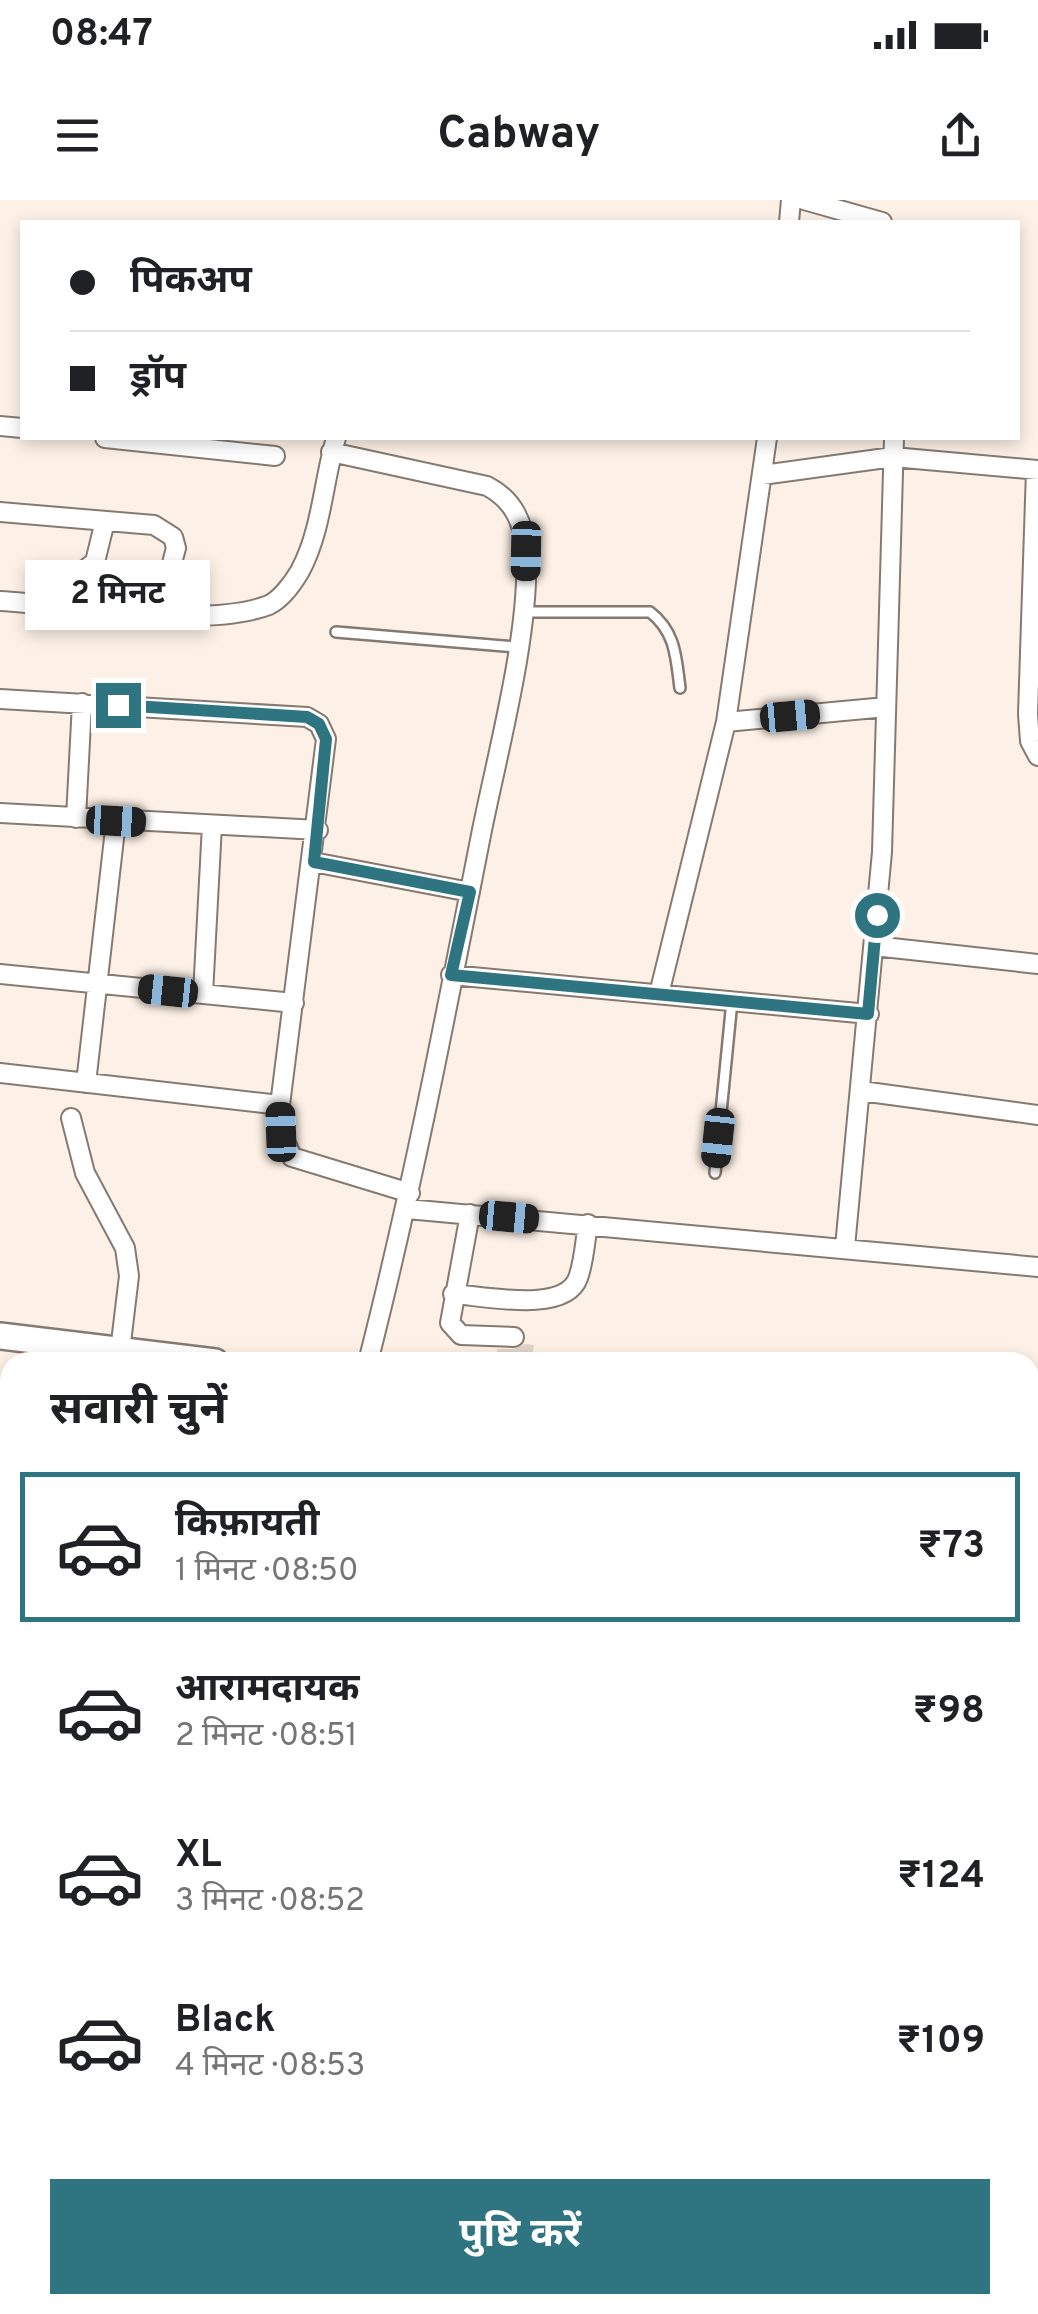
<!DOCTYPE html>
<html lang="hi">
<head>
<meta charset="utf-8">
<style>
	body { margin:0; font-family:Overpass,"Noto Sans Devanagari",sans-serif; background:#f6f6f6; color:#202124; height:100vh; display:flex; flex-direction:column; font-size:38px; white-space:nowrap }
	* { box-sizing:border-box; margin:0 }
	p { font-size:32px; color:#757577 }
	.icon { flex:none; width:55px; height:55px; fill:none; stroke:currentColor; stroke-width:2; stroke-linecap:round; stroke-linejoin:round }
	.map { position:relative; flex:1; overflow:hidden }
	.drawer { position:absolute; left:0px; top:1152px; width:1040px; height:962px; display:flex; flex-direction:column; background:#fff; border-radius:30px 30px 0 0; box-shadow:0 5px 15px #0003 }
	.drawer>* { flex:none }
	.hud { position:absolute; left:20px; top:20px; width:1000px; height:220px; border-radius:0px; box-shadow:0 5px 15px #0003; display:grid; align-content:center; height:220px; padding:0 50px; background:#fff }
	.end { position:absolute; width:45px; height:45px; margin:-22px; border:12px solid #2e7581; background:#fff; box-shadow:0 0 0 5px #fff }
	.from { border-radius:50% }
	.bubble { position:absolute; height:70px; border-radius:0px; background:#fff; box-shadow:0 5px 15px #0003; font-size:32px; font-weight:700; line-height:70px; text-align:center }
	.car { position:absolute; width:30px; height:60px; margin:-30px -15px; border-radius:12px; box-shadow:0 0 8px 2px #0007; background:linear-gradient(#222 24%,#8ab4d8 0 40%,#222 0 76%,#8ab4d8 0 86%,#222 0) }
	.hud b { display:flex; align-items:center; gap:35px; height:95px; font-size:38px }
	.hud b+b { border-top:2px solid #e0e0e0 }
	.hud i { width:25px; height:25px; background:#202124 }
	ul { padding:0; list-style:none }
	li { display:flex; align-items:center; gap:30px; height:150px; margin:0 20px 15px; padding:0 30px; border:5px solid transparent; border-radius:0px }
	li div { flex:1 }
	li b { display:block; font-size:38px }
	li em { font-style:normal; font-weight:700 }
	li.current { border-color:#2e7581 }
	li>.icon { width:90px; height:90px; stroke-width:1.5 }
	h2 { padding:0 50px; font-size:45px; line-height:120px }
	.cta { display:flex; gap:20px; margin-top:auto; padding:20px 50px }
	.cta a { flex:1; height:115px; border-radius:0px; background:#2e7581; color:#fff; font-size:40px; font-weight:700; line-height:115px; text-align:center }
	.status { display:flex; justify-content:space-between; align-items:center; height:70px; padding:0 50px; background:#fff; direction:ltr }
	.status svg { height:28px; fill:currentColor }
	header { display:flex; justify-content:space-between; align-items:center; height:130px; padding:0 50px; background:#fff; font-size:45px; font-weight:700 }
	.map>svg:first-child { display:block }
	.building { fill:#e0d4ca }
	.lines { fill:none; stroke-linecap:round; stroke-linejoin:round }
	.service-casing { stroke:#857a71; stroke-width:14 }
	.minor-casing { stroke:#857a71; stroke-width:22 }
	.secondary-casing { stroke:#857a71; stroke-width:30 }
	.service { stroke:#fff; stroke-width:9 }
	.minor { stroke:#fff; stroke-width:18 }
	.secondary { stroke:#fff; stroke-width:25 }
	.route { stroke:#2e7581; stroke-width:12 }
</style>
</head>
<body>
<div class="status"><b>08:47</b><svg viewBox="0 0 49 12"><path d="M0 12V9h3v3zM5 12V6h3v6zM10 12V3h3v9zM15 12V0h3v12zM26 1h20v11H26zM47 4h2v5h-2z"/></svg></div>
<header><svg class="icon" aria-label="menu" viewBox="0 0 24 24"><path d="M4 6h16M4 12h16M4 18h16"/></svg>Cabway<svg class="icon" aria-label="share" viewBox="0 0 24 24"><path d="M12 15V3M7 8l5-5 5 5M5 13v7h14v-7"/></svg></header>
<div class="map">
<svg width="1038" height="2114" viewBox="0 0 1038 2114">
	<rect width="100%" height="100%" fill="#fdf1e7"/>
	<path class="building" d="M525 1144 534 1145 531 1162H496L497 1149H514Z"/>
	<g class="lines">
		<g class="service-casing">
			<path id="service" d="M523 412H650C676 432 676 458 680 488
				M336 432 516 447
				M715 973 732 801
				M1030 1418 1038 1419
				M1030 1561 1038 1526
				M1030 1749 1038 1750
				M1030 1928H1038
				M1030 2019H1038
				M1030 2096 1038 2098
				M705 2113 712 2114"/>
		</g>
		<g class="minor-casing">
			<path id="minor" d="M804 0 882 22
				M789 22 791 0
				M0 226 22 228
				M105 238 275 256
				M331 252 487 286C514 300 524 323 526 354 530 432 498 551 482 630 447 808 413 986 368 1162
				M1036 270 1028 514 1030 541 1038 556
				M762 275 893 257 1038 270
				M0 312 154 325 173 337 176 348 159 413
				M0 401C72 405 204 430 269 405 281 399 293 383 300 371 322 330 323 282 336 238
				M41 403 95 362 105 321
				M0 499 307 517 319 524 326 539 280 905 0 873
				M726 522 886 507
				M0 613 318 630
				M76 618 82 503
				M313 662 470 692
				M874 746 1038 764
				M0 774 294 803
				M451 775 869 814
				M203 794 212 625
				M659 794 726 522 767 238
				M86 883 116 621
				M861 891 1038 915
				M280 905 281 932 292 957 410 993
				M71 918 85 973 125 1048 129 1076 120 1151
				M407 1009 1038 1067
				M470 1014 450 1123 461 1135 514 1137
				M845 1047 882 652 894 238
				M453 1094C484 1096 565 1114 578 1078 584 1062 585 1041 588 1024
				M0 1239 10 1240
				M0 1269 10 1270
				M0 1406 10 1409
				M0 1624 10 1606
				M0 1712 10 1714
				M1030 1891H1038
				M970 2114 971 2105"/>
		</g>
		<g class="secondary-casing">
			<path id="secondary" d="M0 1136 215 1162
				M1030 1249 1038 1250"/>
		</g>
		<use href="#service" class="service"/>
		<use href="#minor" class="minor"/>
		<use href="#secondary" class="secondary"/>
	</g>
	<g class="lines">
		<path class="route" d="M118 505 307 517 319 524 326 539 314 662 470 692 451 775 868 814 877 715"/>
	</g>
</svg>
<i class="end from" style="left:877px;top:715px"></i>
<i class="end" style="left:118px;top:505px"></i>
<div class="bubble" style="left:25px;top:360px;width:185px">2 मिनट</div>
<i class="car" style="left:526px;top:351px;rotate:181deg"></i>
<i class="car" style="left:790px;top:516px;rotate:85deg"></i>
<i class="car" style="left:116px;top:621px;rotate:93deg"></i>
<i class="car" style="left:168px;top:791px;rotate:276deg"></i>
<i class="car" style="left:281px;top:932px;rotate:358deg"></i>
<i class="car" style="left:718px;top:938px;rotate:186deg"></i>
<i class="car" style="left:509px;top:1017px;rotate:95deg"></i>
<div class="hud">
<b><i class="from"></i>पिकअप</b>
<b><i></i>ड्रॉप</b>
</div>
<section class="drawer">
<h2>सवारी चुनें</h2>
<ul>
<li class="current"><svg class="icon" aria-label="car" viewBox="0 0 24 24"><path d="M5 17H2v-5l4-1 3-4h7l3 4 3 1v5h-3M9 17h6M6 11h13"/><circle cx="7" cy="17" r="2"/><circle cx="17" cy="17" r="2"/></svg><div><b>किफ़ायती</b><p>1 मिनट · 08:50</p></div><em>₹73</em></li>
<li><svg class="icon" aria-label="car" viewBox="0 0 24 24"><path d="M5 17H2v-5l4-1 3-4h7l3 4 3 1v5h-3M9 17h6M6 11h13"/><circle cx="7" cy="17" r="2"/><circle cx="17" cy="17" r="2"/></svg><div><b>आरामदायक</b><p>2 मिनट · 08:51</p></div><em>₹98</em></li>
<li><svg class="icon" aria-label="car" viewBox="0 0 24 24"><path d="M5 17H2v-5l4-1 3-4h7l3 4 3 1v5h-3M9 17h6M6 11h13"/><circle cx="7" cy="17" r="2"/><circle cx="17" cy="17" r="2"/></svg><div><b>XL</b><p>3 मिनट · 08:52</p></div><em>₹124</em></li>
<li><svg class="icon" aria-label="car" viewBox="0 0 24 24"><path d="M5 17H2v-5l4-1 3-4h7l3 4 3 1v5h-3M9 17h6M6 11h13"/><circle cx="7" cy="17" r="2"/><circle cx="17" cy="17" r="2"/></svg><div><b>Black</b><p>4 मिनट · 08:53</p></div><em>₹109</em></li>
</ul>
<div class="cta"><a>पुष्टि करें</a></div>
</section>
</div>
</body>
</html>
